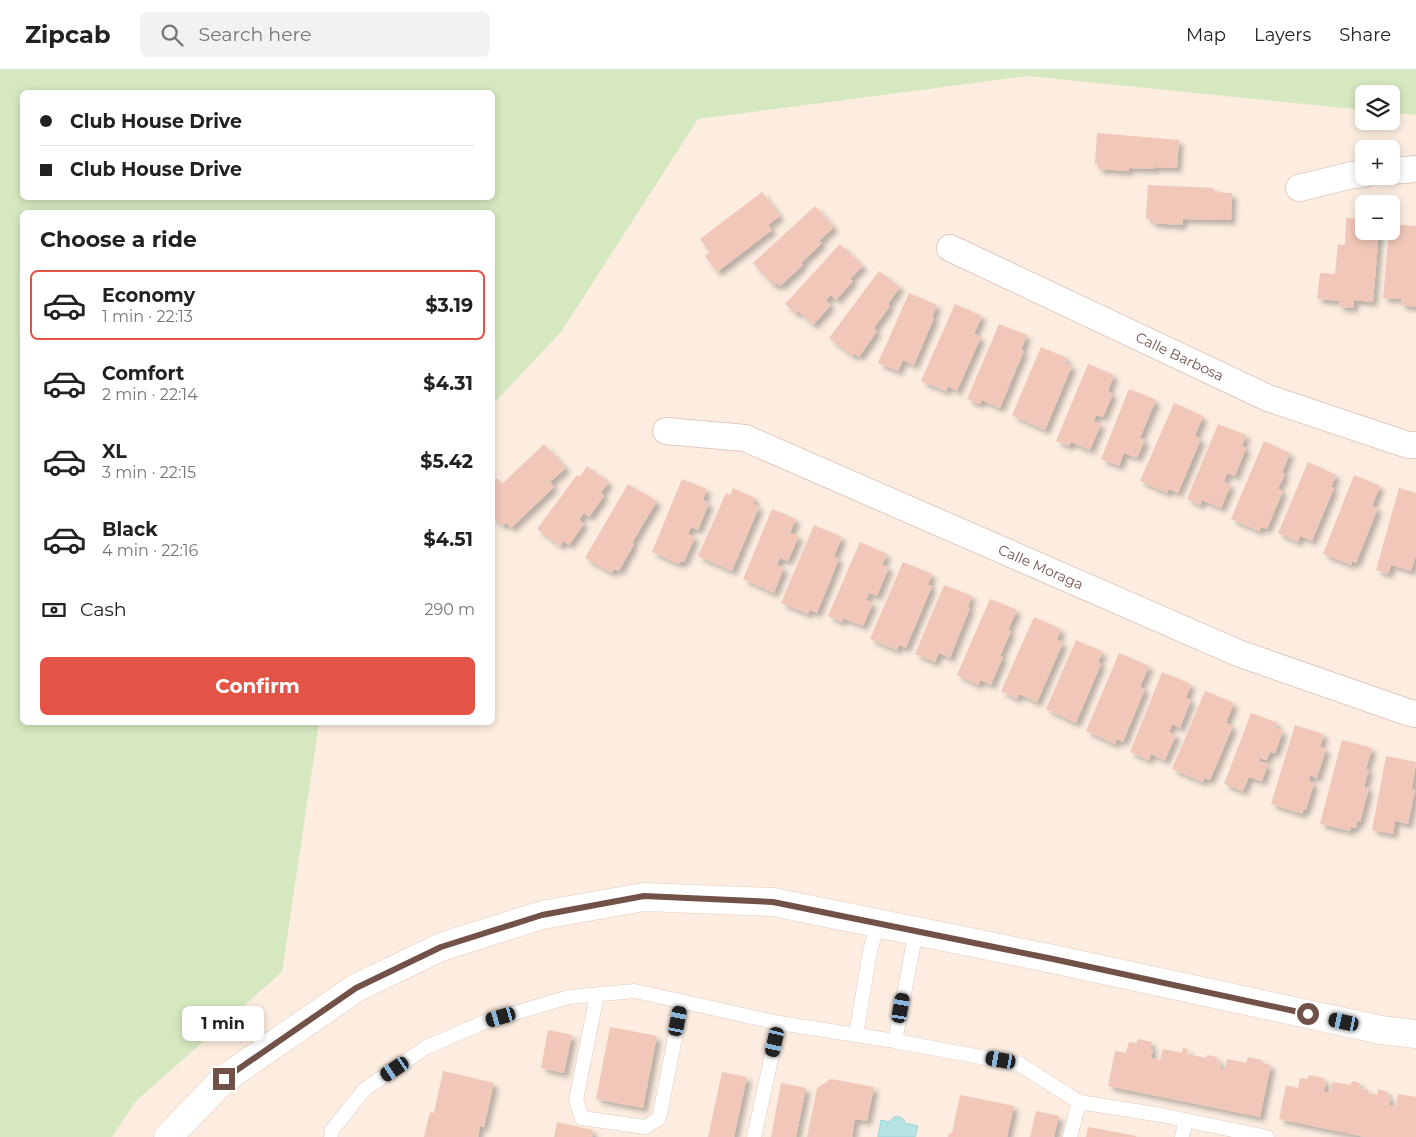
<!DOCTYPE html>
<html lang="en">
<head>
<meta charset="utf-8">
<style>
	body { margin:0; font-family:Montserrat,sans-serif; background:#f2f2f2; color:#222; height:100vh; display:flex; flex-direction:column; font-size:19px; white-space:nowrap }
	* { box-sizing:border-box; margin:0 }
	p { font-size:16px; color:#767676 }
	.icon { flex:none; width:28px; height:28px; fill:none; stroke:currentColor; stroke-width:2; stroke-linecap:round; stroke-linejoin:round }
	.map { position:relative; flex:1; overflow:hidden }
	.panel { position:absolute; left:20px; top:140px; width:475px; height:515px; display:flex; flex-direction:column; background:#fff; border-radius:8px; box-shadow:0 2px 8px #0003 }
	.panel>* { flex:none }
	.top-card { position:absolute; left:20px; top:20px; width:475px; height:110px; border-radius:8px; box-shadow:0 2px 8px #0003; display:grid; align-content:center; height:110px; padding:0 20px; background:#fff }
	.buttons { position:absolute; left:1355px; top:15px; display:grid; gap:10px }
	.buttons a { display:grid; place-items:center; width:45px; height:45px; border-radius:8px; background:#fff; box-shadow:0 2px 8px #0003; font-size:25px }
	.end { position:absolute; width:22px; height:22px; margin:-11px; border:6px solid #725148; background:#fff; box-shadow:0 0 0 2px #fff }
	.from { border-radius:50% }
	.bubble { position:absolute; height:35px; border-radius:8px; background:#fff; box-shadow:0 2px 8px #0003; font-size:16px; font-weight:700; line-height:35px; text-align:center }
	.car { position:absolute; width:15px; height:30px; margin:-15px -8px; border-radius:6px; box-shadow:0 0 4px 1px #0007; background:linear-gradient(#222 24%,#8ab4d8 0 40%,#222 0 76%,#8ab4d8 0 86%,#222 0) }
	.top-card b { display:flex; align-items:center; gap:18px; height:48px; font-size:19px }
	.top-card b+b { border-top:1px solid #e0e0e0 }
	.top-card i { width:12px; height:12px; background:#222 }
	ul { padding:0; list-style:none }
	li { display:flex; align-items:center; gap:15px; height:70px; margin:0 10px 8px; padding:0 10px; border:2px solid transparent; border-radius:8px }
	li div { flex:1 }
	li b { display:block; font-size:19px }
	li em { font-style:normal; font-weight:700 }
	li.on { border-color:#e45446 }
	li>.icon { width:45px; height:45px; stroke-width:1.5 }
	h2 { padding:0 20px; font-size:22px; line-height:60px }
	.pay { display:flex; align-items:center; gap:12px; height:55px; padding:0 20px; font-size:19px }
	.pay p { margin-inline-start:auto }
	.cta { display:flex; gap:10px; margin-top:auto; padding:10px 20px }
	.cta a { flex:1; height:58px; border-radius:8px; background:#e45446; color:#fff; font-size:20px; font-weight:700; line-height:58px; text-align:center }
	header { display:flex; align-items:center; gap:30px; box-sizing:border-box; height:70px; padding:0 25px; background:#fff; border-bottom:1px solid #e0e0e0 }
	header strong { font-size:24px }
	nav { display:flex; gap:28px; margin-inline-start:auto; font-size:18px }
	.search { width:350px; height:45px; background:#f2f2f2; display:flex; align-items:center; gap:12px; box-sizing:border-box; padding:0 18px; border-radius:8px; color:#767676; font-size:19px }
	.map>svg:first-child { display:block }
	.green { fill:#d6e8bf; fill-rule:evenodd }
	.water { fill:#b6e4e4; stroke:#9cd5d6 }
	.building { fill:#f0c7b8; filter:url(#shadow) }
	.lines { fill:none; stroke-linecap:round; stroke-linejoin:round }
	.lane-casing { stroke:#e1cac0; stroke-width:15 }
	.street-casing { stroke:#e1cac0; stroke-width:28 }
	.secondary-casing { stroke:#e6cabd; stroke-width:29 }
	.lane { stroke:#fff; stroke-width:14 }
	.street { stroke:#fff; stroke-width:26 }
	.secondary { stroke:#fff; stroke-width:28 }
	.route { stroke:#725148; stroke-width:6 }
	.labels { text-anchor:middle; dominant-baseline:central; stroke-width:4; stroke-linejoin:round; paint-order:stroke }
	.street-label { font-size:14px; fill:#725148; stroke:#fff2e6 }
</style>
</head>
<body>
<header>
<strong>Zipcab</strong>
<div class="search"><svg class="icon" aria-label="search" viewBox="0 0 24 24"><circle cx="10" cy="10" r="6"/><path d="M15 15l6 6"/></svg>Search here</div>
<nav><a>Map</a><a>Layers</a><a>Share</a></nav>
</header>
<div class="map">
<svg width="1416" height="1067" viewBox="0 0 1416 1067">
	<defs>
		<filter id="shadow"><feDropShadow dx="4.5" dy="4.5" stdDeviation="2.5" flood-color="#0004"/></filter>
	</defs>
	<rect width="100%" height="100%" fill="#fcede0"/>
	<path class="green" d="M0 0H1416V45L1391 42V24H1364V40L1028 6 698 49 561 262 493 334 492 142H22V652L319 653 282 902 136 1031 112 1067H0ZM22 22H492V128H22Z"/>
	<path class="water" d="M894 1047C900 1046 903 1047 905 1053L918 1056 915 1067H878L881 1050 889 1052Z"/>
	<path class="building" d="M1097 63 1179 70 1177 98 1155 97V99L1129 98V101L1098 99V94H1095Z
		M1148 115 1214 118V122L1232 123 1231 150 1183 149 1182 155 1152 153V149H1146Z
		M762 122 780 146 768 155 772 160 717 202 705 186 710 182 700 169Z
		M815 136 834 157 819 171 822 173 801 193 803 195 780 216 777 213 774 216 753 193Z
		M1346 148 1364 149V161H1379L1373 232 1354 230V238L1339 237V231L1317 229 1320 203 1335 204 1338 174 1345 175Z
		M1391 154 1416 156V237L1401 235V229L1383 228 1389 161H1391Z
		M840 174 863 196 850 209 853 211 836 230 831 225 826 230 831 235 813 255 798 241 796 244 785 234Z
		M879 201 900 217 888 234 890 236 874 258 877 261 859 287 854 283 853 286 829 268Z
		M909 223 937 235 932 247 934 248 914 295 903 290 898 301 878 293Z
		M955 234 982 246 974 264 981 267 957 321 948 316 946 321 921 311Z
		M999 254 1027 265 1021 280 1024 281 1000 338 982 330 980 334 967 329Z
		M1041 277 1067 288 1065 293 1072 296 1045 360 1012 345Z
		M1088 294 1114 305 1108 321 1113 324 1103 347 1096 345 1094 351 1101 354 1090 380 1071 372 1069 376 1056 371Z
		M1129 319 1156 330 1140 368 1145 370 1137 388 1124 383 1119 396 1101 389Z
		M1174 333 1203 346 1195 366 1201 369 1178 423 1169 419 1167 423 1140 411Z
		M1218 354 1246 365 1242 376 1246 378 1235 406 1227 403 1224 412 1231 415 1221 438 1202 430 1200 435 1187 429Z
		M1264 371 1290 383 1282 403 1285 404 1278 419 1283 421 1267 459 1261 457 1259 461 1231 449Z
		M544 374 566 398 550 412 554 417 511 458 506 453 502 456 494 448 492 450V411L497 408 502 414Z
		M1308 392 1336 405 1331 417 1334 418 1312 471 1300 466 1298 472 1278 463Z
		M587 396 609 412 601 423 604 426 589 447 584 443 579 450 584 454 569 475 564 471 560 476 537 459 577 405 580 407Z
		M1354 405 1380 416 1372 436 1378 438 1356 493 1352 491 1351 495 1323 484Z
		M682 409 707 419 703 430 709 433 698 460 691 457 688 464 695 467 684 492 681 491 679 494 652 482Z
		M628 414 657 431 632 473 634 474 619 501 614 499 612 503 585 488Z
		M733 418 755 428 753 434 759 437 732 501 698 486 726 423 730 425Z
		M1399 418 1416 423V485L1411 501 1391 495 1388 504 1376 500Z
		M772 439 796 449 790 463 799 466 788 491 780 488 777 495 784 498 774 523 743 509Z
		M814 455 842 467 834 487 839 489 817 543 810 540 808 544 781 533Z
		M860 472 887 484 882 495 889 497 877 526 869 523 866 530 873 533 863 556 843 548 842 552 828 546Z
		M903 492 932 504 928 515 932 516 906 578 899 575 897 580 870 569Z
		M944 515 972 526 968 537 970 538 950 588 939 583 935 592 915 584Z
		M990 529 1017 540 1008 560 1011 561 1000 586 1003 587 991 615 981 610 978 615 957 605Z
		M1034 547 1061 559 1057 570 1063 573 1037 632 1019 624 1017 629 1001 621Z
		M1076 570 1103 582 1098 592 1101 594 1076 653 1046 639Z
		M1119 583 1149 596 1140 617 1145 619 1123 672 1117 669 1115 674 1086 661Z
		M1162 602 1191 614 1186 628 1191 630 1180 658 1172 654 1169 662 1176 665 1165 690 1151 684 1149 690 1130 682Z
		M1205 621 1234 633 1226 653 1233 656 1210 710 1204 708 1203 712 1172 699Z
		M1251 643 1278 653 1275 658 1283 661 1275 683 1270 682 1267 689 1265 690 1260 688 1259 691 1268 694 1262 711 1249 707 1243 721 1224 714Z
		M1295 655 1324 664 1320 677 1326 679 1317 708 1310 705 1309 711 1314 713 1306 740 1304 739 1302 744 1271 734Z
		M1342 670 1372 678 1366 699 1369 700 1364 717 1369 718 1360 752 1357 751 1356 758 1351 757 1350 761 1320 754Z
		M1386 686 1416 692 1412 719 1415 720 1408 754 1395 751 1393 764 1372 760Z
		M610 957 657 966 643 1038 596 1029Z
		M548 960 572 965 564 1003 541 998Z
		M1138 969 1152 972 1150 979H1153L1151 988 1160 990 1163 979 1182 983 1183 978 1188 979 1187 984 1206 988 1207 985 1217 987 1216 991 1221 992 1220 999 1225 1000 1227 989 1246 993 1248 987 1262 990V993L1271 995 1260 1047 1108 1016 1115 981 1126 983 1129 972 1137 973Z
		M443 1001 494 1013 484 1057 480 1056 478 1067H424L430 1042 434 1043Z
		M722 1002 747 1007 734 1067H708Z
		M1309 1005 1324 1008 1323 1012H1326L1324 1022 1330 1023 1332 1012 1351 1015 1352 1011 1360 1013 1359 1018 1369 1020 1368 1023 1377 1025 1378 1019 1388 1022 1387 1027 1391 1028 1389 1035 1396 1037 1398 1024 1416 1027V1067H1365L1279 1049 1286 1015 1298 1018 1300 1008 1307 1009Z
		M831 1009 874 1017 867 1051 855 1049 852 1067H807L817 1018Z
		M781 1013 806 1018 796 1067H771Z
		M960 1025 1014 1036 1007 1067H948L949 1063H952Z
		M1036 1041 1059 1046 1054 1067H1030Z
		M557 1052 593 1060 592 1067H554Z
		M1088 1057 1136 1066V1067H1086Z"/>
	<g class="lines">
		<g class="lane-casing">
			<path id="lane" d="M597 925 576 1030 582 1048 645 1057 659 1049 682 932
				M856 965 870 881 878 853
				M895 971 916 861
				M331 1067 332 1060 365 1019 425 978 484 952 569 927 635 921 779 953 895 971 1019 994 1079 1032 1161 1045 1267 1067
				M754 1067 779 953
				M1070 1067 1079 1032
				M1182 1067 1186 1050"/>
		</g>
		<g class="street-casing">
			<g id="street">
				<path d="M1391 101 1416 99"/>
				<path d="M1299 118 1352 105 1364 104"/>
				<path id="s1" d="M950 178 1268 328 1408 375H1416"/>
				<path id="s2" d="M666 361 745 368 1238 583 1407 642 1416 644"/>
			</g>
		</g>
		<g class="secondary-casing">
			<path id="secondary" d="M168 1067 224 1009 356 918 441 877 542 845 644 827 773 832 1053 889 1381 960 1416 964"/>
		</g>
		<use href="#lane" class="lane"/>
		<use href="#street" class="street"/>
		<use href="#secondary" class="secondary"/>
	</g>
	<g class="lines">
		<path class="route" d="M224 1009 356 918 441 877 542 845 644 826 773 832 1053 889 1308 944"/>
	</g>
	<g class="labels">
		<g class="street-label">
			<text stroke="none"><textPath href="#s1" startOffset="254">Calle Barbosa</textPath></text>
			<text stroke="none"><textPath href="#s2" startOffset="402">Calle Moraga</textPath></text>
		</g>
	</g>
</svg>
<div class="buttons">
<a><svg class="icon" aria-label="layers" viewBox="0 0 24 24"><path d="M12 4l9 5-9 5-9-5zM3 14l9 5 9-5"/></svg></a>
<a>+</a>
<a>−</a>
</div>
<i class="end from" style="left:1308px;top:944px"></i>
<i class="end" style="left:224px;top:1009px"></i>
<div class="bubble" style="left:182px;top:936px;width:82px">1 min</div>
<i class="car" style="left:901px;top:938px;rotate:10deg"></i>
<i class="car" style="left:501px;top:947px;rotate:254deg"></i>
<i class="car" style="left:678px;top:951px;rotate:11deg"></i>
<i class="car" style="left:1344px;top:952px;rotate:282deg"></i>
<i class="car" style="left:775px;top:972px;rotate:193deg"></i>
<i class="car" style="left:1001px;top:990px;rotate:280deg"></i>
<i class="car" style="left:395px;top:999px;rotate:236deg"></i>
<div class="top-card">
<b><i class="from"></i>Club House Drive</b>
<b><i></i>Club House Drive</b>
</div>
<section class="panel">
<h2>Choose a ride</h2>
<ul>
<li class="on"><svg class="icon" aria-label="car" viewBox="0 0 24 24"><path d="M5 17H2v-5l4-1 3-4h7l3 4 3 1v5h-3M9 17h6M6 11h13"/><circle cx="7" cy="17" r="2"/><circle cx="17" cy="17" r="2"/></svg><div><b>Economy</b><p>1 min · 22:13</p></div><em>$3.19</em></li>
<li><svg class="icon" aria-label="car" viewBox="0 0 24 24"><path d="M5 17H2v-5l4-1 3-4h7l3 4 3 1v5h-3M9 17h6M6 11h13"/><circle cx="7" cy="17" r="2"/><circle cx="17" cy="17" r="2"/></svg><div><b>Comfort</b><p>2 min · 22:14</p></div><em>$4.31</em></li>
<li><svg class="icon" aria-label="car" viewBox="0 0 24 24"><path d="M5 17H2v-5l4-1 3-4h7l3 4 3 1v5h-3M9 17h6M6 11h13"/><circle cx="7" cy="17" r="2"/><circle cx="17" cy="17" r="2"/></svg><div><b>XL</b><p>3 min · 22:15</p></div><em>$5.42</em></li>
<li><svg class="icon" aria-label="car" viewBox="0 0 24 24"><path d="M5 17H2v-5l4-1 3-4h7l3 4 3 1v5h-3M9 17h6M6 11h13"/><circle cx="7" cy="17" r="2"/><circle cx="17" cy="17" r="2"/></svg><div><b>Black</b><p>4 min · 22:16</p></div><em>$4.51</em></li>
</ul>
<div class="pay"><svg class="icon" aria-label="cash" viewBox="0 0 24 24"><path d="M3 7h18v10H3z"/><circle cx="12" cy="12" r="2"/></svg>Cash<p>290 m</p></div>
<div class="cta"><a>Confirm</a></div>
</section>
</div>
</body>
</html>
